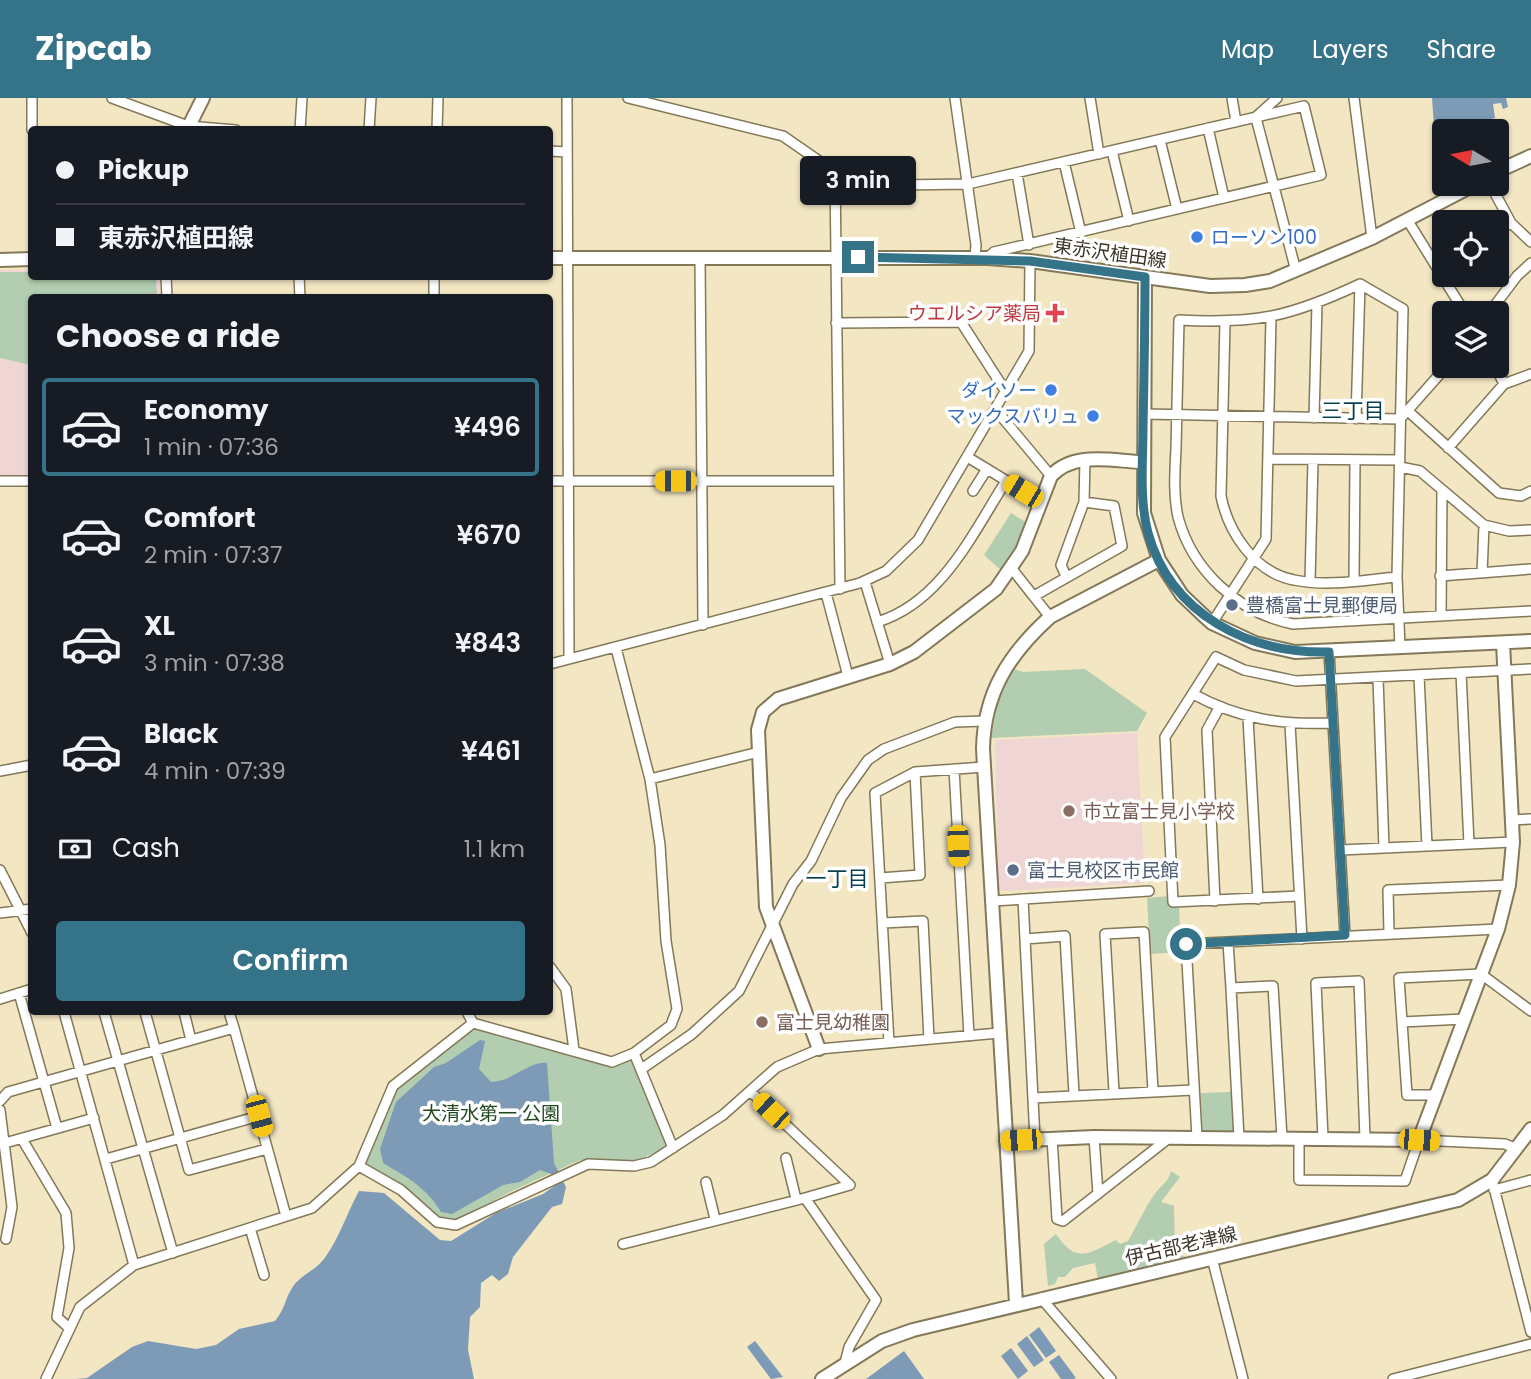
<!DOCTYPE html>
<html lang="en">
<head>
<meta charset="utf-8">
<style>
	body { margin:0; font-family:Poppins,"Noto Sans JP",sans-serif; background:#242831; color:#f1f3f6; height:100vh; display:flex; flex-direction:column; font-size:26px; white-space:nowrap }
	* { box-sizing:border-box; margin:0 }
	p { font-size:23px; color:#9ea1a6 }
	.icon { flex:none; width:38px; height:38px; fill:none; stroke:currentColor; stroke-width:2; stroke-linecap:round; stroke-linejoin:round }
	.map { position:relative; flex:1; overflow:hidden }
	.panel { position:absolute; left:28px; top:196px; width:525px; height:721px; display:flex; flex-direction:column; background:#171b24; border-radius:7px; box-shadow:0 2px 5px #0004 }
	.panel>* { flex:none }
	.banner { position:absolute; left:28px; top:28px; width:525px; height:154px; border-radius:7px; box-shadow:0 2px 5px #0004; display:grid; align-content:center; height:154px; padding:0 28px; background:#171b24 }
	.needle { width:46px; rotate:280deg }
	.tools { position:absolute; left:1432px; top:21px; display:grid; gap:14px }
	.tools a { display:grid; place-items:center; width:77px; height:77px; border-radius:7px; background:#171b24; box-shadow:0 2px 5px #0004; font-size:35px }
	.end { position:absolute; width:32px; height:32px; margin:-16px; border:9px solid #347388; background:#fff; box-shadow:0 0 0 4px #fff }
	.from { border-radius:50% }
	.bubble { position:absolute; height:49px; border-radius:7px; background:#171b24; box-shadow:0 2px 5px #0004; font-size:23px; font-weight:600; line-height:49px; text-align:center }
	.car { position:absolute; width:21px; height:42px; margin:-21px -10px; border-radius:9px; box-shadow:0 0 5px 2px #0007; background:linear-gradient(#f5c518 24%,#345 0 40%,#f5c518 0 76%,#345 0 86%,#f5c518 0) }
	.banner b { display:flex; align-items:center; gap:24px; height:66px; font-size:26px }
	.banner b+b { border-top:2px solid #363941 }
	.banner i { width:18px; height:18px; background:#f1f3f6 }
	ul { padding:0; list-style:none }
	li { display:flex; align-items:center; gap:21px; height:98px; margin:0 14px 10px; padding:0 14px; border:4px solid transparent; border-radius:7px }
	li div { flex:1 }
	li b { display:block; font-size:26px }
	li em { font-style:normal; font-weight:600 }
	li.active { border-color:#347388 }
	li>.icon { width:63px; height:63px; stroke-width:1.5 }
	h2 { padding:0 28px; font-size:32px; line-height:84px }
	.pay { display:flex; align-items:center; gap:18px; height:77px; padding:0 28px; font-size:26px }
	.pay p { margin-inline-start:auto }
	.action { display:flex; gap:14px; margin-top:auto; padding:14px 28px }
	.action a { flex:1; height:80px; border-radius:7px; background:#347388; color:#fff; font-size:28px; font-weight:600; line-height:80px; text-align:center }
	header { display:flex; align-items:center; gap:42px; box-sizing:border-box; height:98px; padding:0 35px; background:#347388; color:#fff }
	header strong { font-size:33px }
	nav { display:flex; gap:38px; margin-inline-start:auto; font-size:24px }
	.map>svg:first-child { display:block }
	.education { fill:#f0d5d5 }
	.green { fill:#b2cdaf }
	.water { fill:#7d9bb6 }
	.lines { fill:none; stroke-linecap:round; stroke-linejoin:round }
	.stream { stroke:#7d9bb6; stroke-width:2.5 }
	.street-casing { stroke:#837858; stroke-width:12 }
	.secondary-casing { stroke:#837858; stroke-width:16 }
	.street { stroke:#fff; stroke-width:9 }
	.secondary { stroke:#fff; stroke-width:12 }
	.route { stroke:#347388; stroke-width:9 }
	.shop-dot { fill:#3f7fe0; stroke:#fff; stroke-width:2.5 }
	.health-dot { fill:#e0444e; stroke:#fff; stroke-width:2.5 }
	.service-dot { fill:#5c6f8a; stroke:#fff; stroke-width:2.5 }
	.education-dot { fill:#8d6e63; stroke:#fff; stroke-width:2.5 }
	.labels { text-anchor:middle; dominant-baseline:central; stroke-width:7; stroke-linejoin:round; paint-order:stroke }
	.shop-label { font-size:19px; fill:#366cbe; stroke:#fff; text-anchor:end }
	.street-label { font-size:19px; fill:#3b3628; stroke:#fff }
	.health-label { font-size:19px; fill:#be3a42; stroke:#fff; text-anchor:end }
	.service-label { font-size:19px; fill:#4e5e75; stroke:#fff; text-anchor:start }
	.education-label { font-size:19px; fill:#785e54; stroke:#fff; text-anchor:start }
	.park-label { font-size:19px; fill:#21491e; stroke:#fff }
	.neighbourhood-label { font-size:21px; fill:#063f4f; stroke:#fff }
</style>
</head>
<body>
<header>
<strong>Zipcab</strong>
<nav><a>Map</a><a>Layers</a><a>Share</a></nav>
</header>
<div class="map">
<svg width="1531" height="1281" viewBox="0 0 1531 1281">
	<rect width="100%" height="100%" fill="#f2e6c3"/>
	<path class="education" d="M0 172H31L32 178 160 179V199L32 200 31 379H0Z
		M1137 635 1145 785 1001 793 998 789 995 642Z"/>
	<path class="green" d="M0 174H31L32 178 156 179 157 199 32 200 31 267 0 260Z
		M1011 415 1027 425 1016 455 1002 473 984 457Z
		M1014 571 1023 574 1085 571 1147 615 1137 633 991 640 998 603Z
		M1170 798 1171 809H1179L1181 854 1150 856 1147 800Z
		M474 929 612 968 634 961 667 1049 637 1063 580 1062 512 1093 458 1122 437 1120 406 1092 365 1066 392 994Z
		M1233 994 1235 1034 1233 1036 1202 1034 1201 995Z
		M1171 1073 1180 1079 1161 1104 1174 1108 1175 1157 1189 1159 1190 1162 1098 1181 1095 1165 1073 1170 1065 1179H1058L1055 1186 1048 1188 1044 1146 1056 1136C1076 1166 1088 1156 1116 1142L1120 1146 1128 1143C1137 1128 1144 1111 1154 1097 1160 1088 1169 1084 1171 1073Z"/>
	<path class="water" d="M1432 0H1506L1508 9 1503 11 1501 5 1493 6 1495 20 1446 31 1438 22 1439 27 1434 28Z
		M480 942 485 943 479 971 491 984C512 984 529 963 547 965L554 1065 566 1089 562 1106 552 1109 513 1159 508 1176 499 1183 492 1177 481 1185 480 1209 470 1219 468 1252 474 1281H76L87 1280 132 1249 148 1243 196 1251 216 1247 239 1231 275 1223C285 1211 285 1201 292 1190 299 1178 316 1172 324 1161 339 1141 347 1115 359 1093L384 1095 440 1142 451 1143 496 1115 543 1096 556 1087 554 1077 540 1072 520 1084 503 1087 452 1116 441 1114C427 1090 407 1079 383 1065L380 1051 396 1004 434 969 446 965Z
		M1039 1229 1056 1253 1046 1260 1029 1237Z
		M1027 1238 1044 1262 1034 1269 1017 1246Z
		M755 1243 783 1279 771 1281 747 1249Z
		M1011 1250 1028 1273 1018 1281 1001 1258Z
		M904 1253 924 1281H866Z
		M1059 1257 1076 1280 1074 1281H1061L1049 1264Z"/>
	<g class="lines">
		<path class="stream" d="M1503 23 1506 33"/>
		<g class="street-casing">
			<path id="street" d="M32 0V32
				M112 0 188 28 236 32
				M567 0 569 561
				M628 0 783 38 835 74 840 491
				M955 0 976 147 975 160
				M1090 0 1099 56
				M1232 0 1236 24
				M1354 0 1372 140
				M1257 18 1277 0
				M1256 20 1296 173
				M1208 30 1224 100
				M300 32 302 0
				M369 32 371 0
				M437 32 438 0
				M1160 42 1177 111
				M550 53 567 54
				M1112 53 1129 123
				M1064 64 1081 135
				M1017 75 1029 147
				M1490 86 1511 125
				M835 88 968 86 1304 8 1321 77 994 154 987 160
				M1408 123 1465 215
				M1496 133 1511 125 1531 144
				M700 159 703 527
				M1434 165 1444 160
				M166 178 167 200
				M299 178 300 200
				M434 178V200
				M1360 186C1290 219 1256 226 1179 222 1178 265 1177 307 1176 350 1175 373 1173 396 1178 419 1192 472 1238 515 1293 526L1531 513
				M1360 186 1403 211 1397 479 1400 549
				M1489 215 1517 178 1531 165
				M1225 224 1221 398C1228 434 1255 475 1294 482 1327 489 1364 482 1397 479
				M836 225 961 224 1006 294
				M1495 268 1504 286
				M996 312 1051 378
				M1409 314 1499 395 1521 398 1531 393
				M1144 316 1400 321 1447 268
				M1314 320 1317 206
				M1356 321 1360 186
				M1448 350 1504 286 1531 276
				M969 360 1040 403
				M1268 361 1400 362
				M1400 369 1420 373 1484 427 1509 433 1531 432
				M0 383H32
				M550 383H838
				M973 393 987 371
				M1012 471 1050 519
				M1482 475 1484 427
				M1066 478 1061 467 1084 404
				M1440 478 1531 471
				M1354 482 1355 362
				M865 484 890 566
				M1310 484 1313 362
				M826 495 848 578
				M1034 498 1122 448 1114 408 1084 404 1085 362
				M1441 518 1442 392
				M877 524C941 505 973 435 1006 383
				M1212 525 1266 441 1271 220
				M1329 554 1345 837
				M550 566 860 485 886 473 918 442 1029 253 1030 163
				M1461 575 1469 746
				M1419 578 1427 748
				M1378 580 1384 750
				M1193 596C1239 621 1281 627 1333 625
				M1248 620 1258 801
				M1290 626 1302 841
				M954 671 969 938
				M0 673 32 667
				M650 681 759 654
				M1512 722 1531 721
				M1341 752 1513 744
				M0 772 32 835
				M880 780 920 777 915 674
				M1299 798 1173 804 1165 639 1216 559 1244 572 1296 583 1531 571
				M1023 801 1035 1041
				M993 803 1149 793
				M1215 803 1207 632 1219 610
				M0 815 32 811
				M883 825 923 823 929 941
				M1389 835 1388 792 1509 787
				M1025 841 1065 838 1074 996
				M1228 844 1231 890
				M550 869 566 891 574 952
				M19 895 57 1030
				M0 901 32 891
				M64 914 134 1167
				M104 914 173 1155
				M145 914 189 1072 267 1051
				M184 914 191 942
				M467 914 473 925
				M1402 924 1464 921
				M234 930 286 1118
				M889 945 875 695 915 674 984 669
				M634 955 673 1050
				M643 970 692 936 739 893 793 786 811 763 841 700 868 662 884 651 955 624 984 623
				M751 994 850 1087 805 1100 876 1202 849 1249 845 1265
				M1114 994 1105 836 1144 834 1153 993
				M1435 997H1407L1399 880 1481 876 1531 913
				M1033 1000 1193 992
				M0 1003 8 994 234 930 229 914
				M0 1012 12 1109 6 1141
				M1094 1039 1098 1096
				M1197 1039 1186 846 1498 831
				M1052 1040 1057 1121 1063 1123 1169 1040
				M1239 1040 1231 890 1273 888 1282 1040
				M1299 1040V1082L1405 1083 1419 1042 1505 1046 1517 1051
				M1323 1040 1316 885 1359 883 1365 1040
				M22 1041 66 1115 69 1150 57 1219 69 1230
				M5 1045 94 1020
				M786 1060 796 1101
				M106 1061 259 1018
				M359 1068 401 1092 437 1124 456 1127 588 1066 634 1068 651 1064 723 1017 777 969 819 951 999 935
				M1492 1082 1531 1234
				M706 1084 715 1121
				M1494 1092 1531 1082
				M250 1130 264 1177
				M623 1146 805 1100
				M1212 1160 1243 1281
				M1041 1200 1111 1281
				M46 1281 80 1209 134 1167 312 1110 359 1068 393 988 473 925 612 964 634 955 671 927 677 911 666 843 660 747 650 681 616 550
				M1393 1281 1531 1246"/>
		</g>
		<g class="secondary-casing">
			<path id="secondary" d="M187 32 203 0
				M1496 74 1531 58
				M550 160H987L1030 163 1210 188 1245 187 1270 183 1372 140 1476 86
				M0 162 32 161
				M1145 179 1144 415 1159 462 1182 497 1203 517 1212 525 1255 545 1295 554 1531 543
				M819 951 766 809 758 632 763 614 778 601 890 566 914 554 996 491 1022 453 1051 378C1074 353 1111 363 1143 364
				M1006 1043 1094 1039 1419 1042 1498 831 1509 787 1513 744 1503 545
				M1016 1205 983 651C984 595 1009 556 1050 519L1159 462
				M822 1281 882 1243 913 1232 1458 1102 1492 1082 1531 1031"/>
		</g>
		<use href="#street" class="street"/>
		<use href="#secondary" class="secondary"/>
	</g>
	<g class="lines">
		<path class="route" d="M858 159 1030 163 1145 179C1145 229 1144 279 1143 329 1143 363 1139 401 1148 435 1171 517 1250 556 1329 554L1345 837 1186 846"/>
	</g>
	<g class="shop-dot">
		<circle cx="1197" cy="139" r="7"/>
		<circle cx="1051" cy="292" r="7"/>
		<circle cx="1093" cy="318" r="7"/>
	</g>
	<path class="health-dot" d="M1051.5 204.5h7v7h7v7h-7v7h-7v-7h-7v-7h7z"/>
	<g class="service-dot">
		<circle cx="1232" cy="507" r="7"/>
		<circle cx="1013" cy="772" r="7"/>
	</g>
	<g class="education-dot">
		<circle cx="1069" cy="713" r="7"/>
		<circle cx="762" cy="924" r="7"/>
	</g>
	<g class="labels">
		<g class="shop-label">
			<text x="1211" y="139" text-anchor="start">ローソン100</text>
			<text x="1037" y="292">ダイソー</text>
			<text x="1079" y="318">マックスバリュ</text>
		</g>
		<g class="street-label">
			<text transform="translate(1110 155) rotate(8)">東赤沢植田線</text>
			<text transform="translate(1181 1148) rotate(-13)">伊古部老津線</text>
		</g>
		<g class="health-label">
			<text x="1041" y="215">ウエルシア薬局</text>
		</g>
		<g class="service-label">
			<text x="1246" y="507">豊橋富士見郵便局</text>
			<text x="1027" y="772">富士見校区市民館</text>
		</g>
		<g class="education-label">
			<text x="1083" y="713">市立富士見小学校</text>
			<text x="776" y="924">富士見幼稚園</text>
		</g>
		<g class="park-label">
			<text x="491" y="1015">大清水第一 公園</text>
		</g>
		<g class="neighbourhood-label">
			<text x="1353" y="312">三丁目</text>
			<text x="837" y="780">一丁目</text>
		</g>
	</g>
</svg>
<div class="tools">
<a><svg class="needle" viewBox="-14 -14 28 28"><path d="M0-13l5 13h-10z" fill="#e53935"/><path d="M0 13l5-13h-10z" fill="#9ea1a6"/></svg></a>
<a><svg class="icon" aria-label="locate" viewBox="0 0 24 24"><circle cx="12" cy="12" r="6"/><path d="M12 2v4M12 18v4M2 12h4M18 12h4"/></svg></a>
<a><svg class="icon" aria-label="layers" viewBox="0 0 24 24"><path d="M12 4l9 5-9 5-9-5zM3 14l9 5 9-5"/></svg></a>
</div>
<i class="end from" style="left:1186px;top:846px"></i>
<i class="end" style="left:858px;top:159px"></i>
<div class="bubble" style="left:800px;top:58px;width:116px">3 min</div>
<i class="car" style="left:675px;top:383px;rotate:270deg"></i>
<i class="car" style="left:1023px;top:393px;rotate:301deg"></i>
<i class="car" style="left:958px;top:748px;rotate:177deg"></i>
<i class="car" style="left:771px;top:1013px;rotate:313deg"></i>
<i class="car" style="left:259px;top:1018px;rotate:165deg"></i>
<i class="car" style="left:1021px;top:1042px;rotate:267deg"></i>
<i class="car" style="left:1419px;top:1042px;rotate:93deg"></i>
<div class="banner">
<b><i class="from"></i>Pickup</b>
<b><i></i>東赤沢植田線</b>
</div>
<section class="panel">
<h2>Choose a ride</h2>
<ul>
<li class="active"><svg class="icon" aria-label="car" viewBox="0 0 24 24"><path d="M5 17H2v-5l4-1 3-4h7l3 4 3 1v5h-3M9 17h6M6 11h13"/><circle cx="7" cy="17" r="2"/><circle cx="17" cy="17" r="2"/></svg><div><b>Economy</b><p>1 min · 07:36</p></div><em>¥496</em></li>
<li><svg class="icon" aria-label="car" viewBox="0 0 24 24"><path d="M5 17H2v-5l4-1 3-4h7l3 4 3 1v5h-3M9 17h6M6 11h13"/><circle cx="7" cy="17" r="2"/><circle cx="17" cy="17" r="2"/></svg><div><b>Comfort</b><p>2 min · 07:37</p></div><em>¥670</em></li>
<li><svg class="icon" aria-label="car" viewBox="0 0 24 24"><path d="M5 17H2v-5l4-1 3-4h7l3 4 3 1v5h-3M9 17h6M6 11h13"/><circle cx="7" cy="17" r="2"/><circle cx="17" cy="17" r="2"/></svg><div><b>XL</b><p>3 min · 07:38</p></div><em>¥843</em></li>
<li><svg class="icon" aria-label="car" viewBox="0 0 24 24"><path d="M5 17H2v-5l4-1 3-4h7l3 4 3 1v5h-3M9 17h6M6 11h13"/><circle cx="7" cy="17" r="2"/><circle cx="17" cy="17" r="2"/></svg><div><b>Black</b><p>4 min · 07:39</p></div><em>¥461</em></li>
</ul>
<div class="pay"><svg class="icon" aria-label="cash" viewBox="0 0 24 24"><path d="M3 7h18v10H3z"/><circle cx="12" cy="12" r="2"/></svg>Cash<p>1.1 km</p></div>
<div class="action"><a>Confirm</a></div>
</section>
</div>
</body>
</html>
